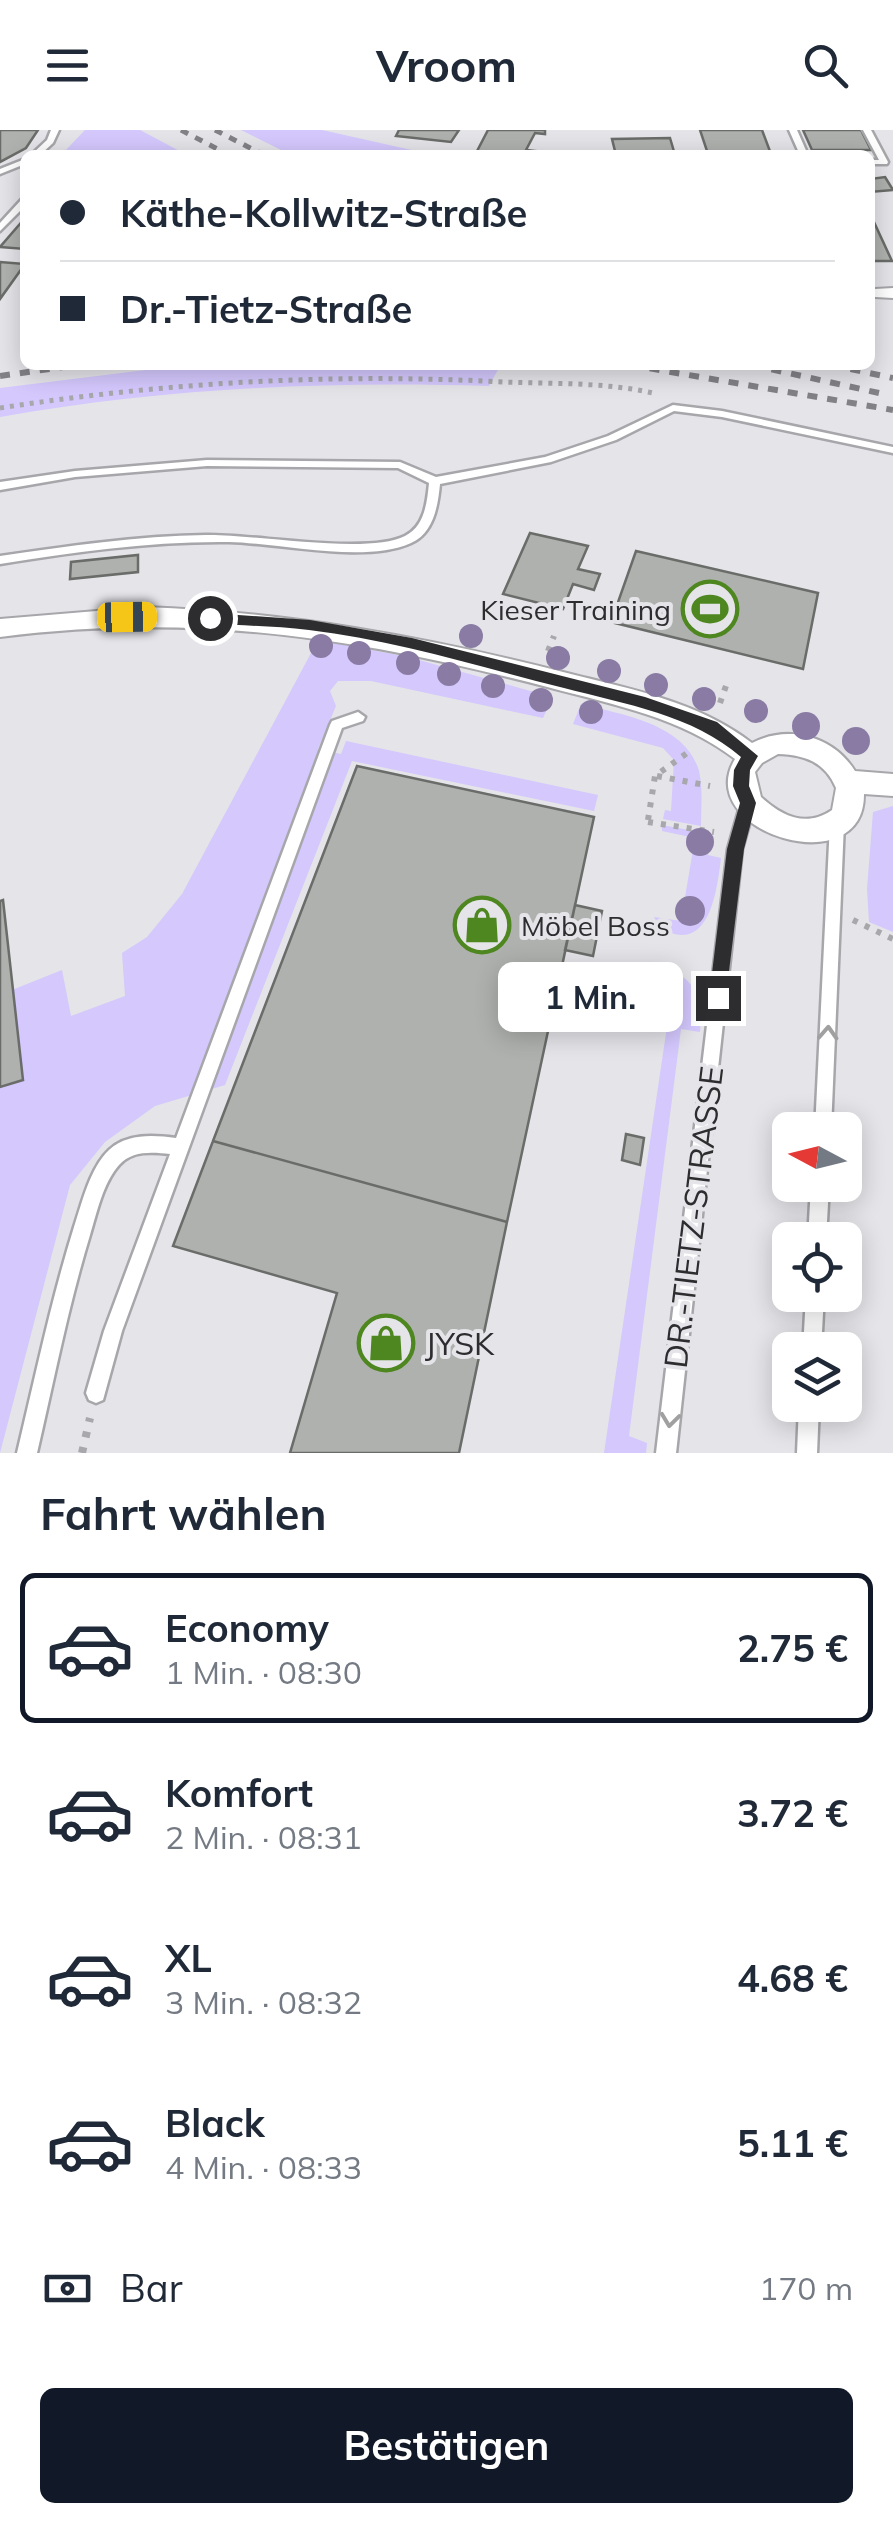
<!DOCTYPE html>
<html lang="de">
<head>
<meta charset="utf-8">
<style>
	body { margin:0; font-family:Mulish,sans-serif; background:#f2f2f3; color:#1f2937; height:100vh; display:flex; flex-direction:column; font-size:38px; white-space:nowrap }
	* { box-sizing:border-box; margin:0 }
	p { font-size:32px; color:#747a83 }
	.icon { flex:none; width:55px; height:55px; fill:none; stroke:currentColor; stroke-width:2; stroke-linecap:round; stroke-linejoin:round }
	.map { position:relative; height:1323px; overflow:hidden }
	.panel { display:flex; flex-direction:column; background:#fff; flex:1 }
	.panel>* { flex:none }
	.top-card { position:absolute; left:20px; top:20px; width:855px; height:220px; border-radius:15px; box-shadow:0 5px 25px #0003; display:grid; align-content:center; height:220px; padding:0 40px; background:#fff }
	.needle { width:65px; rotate:277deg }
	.fabs { position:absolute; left:772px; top:982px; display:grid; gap:20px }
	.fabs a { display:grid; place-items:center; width:90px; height:90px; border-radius:15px; background:#fff; box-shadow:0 5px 25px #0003; font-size:50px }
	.end { position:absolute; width:45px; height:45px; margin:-22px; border:12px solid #2d2d2f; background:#fff; box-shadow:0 0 0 5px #fff }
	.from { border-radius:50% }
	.bubble { position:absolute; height:70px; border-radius:15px; background:#fff; box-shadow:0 5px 25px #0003; font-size:32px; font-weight:700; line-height:70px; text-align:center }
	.car { position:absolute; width:30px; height:60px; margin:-30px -15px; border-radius:12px; box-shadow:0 0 8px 2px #0007; background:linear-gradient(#f5c518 24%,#345 0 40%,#f5c518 0 76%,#345 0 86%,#f5c518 0) }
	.top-card b { display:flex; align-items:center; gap:35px; height:95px; font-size:38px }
	.top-card b+b { border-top:2px solid #e0e1e3 }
	.top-card i { width:25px; height:25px; background:#1f2937 }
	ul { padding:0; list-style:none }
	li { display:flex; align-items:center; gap:30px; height:150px; margin:0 20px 15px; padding:0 20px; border:5px solid transparent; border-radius:15px }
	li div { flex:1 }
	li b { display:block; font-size:38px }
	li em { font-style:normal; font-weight:700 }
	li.current { border-color:#111827 }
	li>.icon { width:90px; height:90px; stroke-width:1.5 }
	h2 { padding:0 40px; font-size:45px; line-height:120px }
	.pay { display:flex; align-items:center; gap:25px; height:110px; padding:0 40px; font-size:38px }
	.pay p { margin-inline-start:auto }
	.button { display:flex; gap:20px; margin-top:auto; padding:20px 40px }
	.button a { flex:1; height:115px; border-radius:15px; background:#111827; color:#fff; font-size:40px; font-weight:700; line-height:115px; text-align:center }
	header { display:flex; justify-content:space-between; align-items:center; height:130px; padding:0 40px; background:#fff; font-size:45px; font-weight:700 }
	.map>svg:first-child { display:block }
	.green { fill:#d4c8fd }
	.building { fill:#aeb1ad; stroke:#696c68; stroke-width:2.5 }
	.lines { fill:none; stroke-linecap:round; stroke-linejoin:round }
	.service-casing { stroke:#a7a7ab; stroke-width:5 }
	.minor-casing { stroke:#a7a7ab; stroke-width:4 }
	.path-far2 { stroke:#a8a7ab; stroke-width:5; stroke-dasharray:4 6; stroke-linecap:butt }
	.path-far1 { stroke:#a8a7ab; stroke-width:6; stroke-dasharray:5 8; stroke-linecap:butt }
	.path { stroke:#a8a7ab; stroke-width:8; stroke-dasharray:6 10; stroke-linecap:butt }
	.service { fill:#fff; fill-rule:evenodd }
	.minor { fill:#fff; fill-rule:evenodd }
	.rail-far1 { stroke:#828185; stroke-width:5; stroke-dasharray:8 8; stroke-linecap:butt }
	.rail { stroke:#828185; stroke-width:6; stroke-dasharray:10 10; stroke-linecap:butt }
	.tree { fill:#897ba4 }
	.oneway { stroke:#a0a0a1 }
	.route { fill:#2d2d2f }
	.labels { text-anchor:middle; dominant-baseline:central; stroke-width:8; stroke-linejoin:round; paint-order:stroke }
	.poi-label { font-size:28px; fill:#2d2d2f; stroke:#e5e4e9; text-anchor:end }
	.near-street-label { font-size:32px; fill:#2d2d2f; stroke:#e5e4e9 }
	.near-poi-label { font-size:32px; fill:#2d2d2f; stroke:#e5e4e9; text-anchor:start }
</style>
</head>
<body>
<header><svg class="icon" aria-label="menu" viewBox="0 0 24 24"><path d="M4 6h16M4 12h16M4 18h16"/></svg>Vroom<svg class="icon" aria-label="search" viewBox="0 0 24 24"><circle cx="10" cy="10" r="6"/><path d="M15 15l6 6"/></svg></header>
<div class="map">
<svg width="893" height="1323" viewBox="0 0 893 1323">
	<rect width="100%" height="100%" fill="#e5e4e9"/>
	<path class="green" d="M85 0H140L187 25H94L65 21Z
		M241 0H322L434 25H291Z
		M186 235H491L500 236 489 256C324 251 163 258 0 287V258Z
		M318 510 408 527 552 567 543 588 371 551H338L330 561 336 576 318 619 341 624 346 611 598 665 594 681 352 631 225 955 155 976 105 1012 70 1055 0 1323V957L22 950 12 860 62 840 71 886 125 866 122 823 147 807 182 764Z
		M581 574C622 585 685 593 699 641 703 658 701 679 701 696L663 689 665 680 671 681 674 630 663 618 573 594Z
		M893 676V802L869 792 867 759 873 682Z
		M662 695 711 704 708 725 721 728C717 761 709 828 659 797L654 787 681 791 695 708 662 701Z
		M647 833C690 843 704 858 700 902L681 899 629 1306 647 1313 646 1323H604L674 849 646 842Z"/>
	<path class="building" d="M0 0H38L26 18 0 32Z
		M399 0H459L451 12 396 6Z
		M488 0H545V4L535 3 526 20 570 25H475Z
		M700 0H762L771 24H708Z
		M803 0H861L871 20H812Z
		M670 8 675 25H616L612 9Z
		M885 47 893 60 870 62V49Z
		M25 88V119L0 117Z
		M870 90H873L892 131H870Z
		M0 132 25 134 0 169Z
		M530 403 588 416 578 439 600 444 594 460 573 454 563 479 503 464Z
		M636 421 818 463 803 539 611 492Z
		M138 425V442L70 449 71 432Z
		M357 636 594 687 507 1092 213 1011Z
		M3 770 23 950 0 957V771Z
		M575 775 602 781 593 826 565 820Z
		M626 1004 644 1008 640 1035 622 1030Z
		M213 1011 507 1092 459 1323H290L337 1163 173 1116Z"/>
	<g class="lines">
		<g class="service-casing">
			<path id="service" d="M51 0H59L53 13 40 25H31L47 10Z
				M789 0H797L808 25H800Z
				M863 0H871L888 32 887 34H870V30H879Z
				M25 29V34L0 44V39Z
				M22 69H25V76L0 101V93Z
				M673 275 722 281 893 317V323L722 287 674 281 616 310 551 332 440 354C438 375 434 403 411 413 364 434 280 413 229 412 152 411 75 422 0 434V426C68 416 137 406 206 405 253 404 368 425 405 406 425 396 427 372 429 353L398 338 207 336 75 347 0 360V352L75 341 207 330 400 332 436 347 545 327 608 306Z
				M358 582 365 587 363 591 342 598 122 1201 103 1270 96 1273 89 1270 86 1263 104 1201 170 1024C153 1022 132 1020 119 1035 103 1053 97 1082 90 1105 68 1177 54 1250 37 1323H17C35 1248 51 1171 74 1097 82 1073 90 1038 109 1020 127 1003 154 1005 176 1008L330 595 332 591Z
				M748 667 753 669 755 673 742 719 676 1323H656L728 719 741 673 743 669Z
				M837 687 842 689 844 693 831 1000H815L830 693 832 689Z
				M811 1055H829L826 1110H808Z
				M806 1165H824L821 1220H803Z
				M799 1275H819L817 1323H797Z"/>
		</g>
		<g class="minor-casing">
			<path id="minor" d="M893 158V168L875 167 872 163 875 159Z
				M145 477C289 482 427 507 567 543 631 559 699 572 752 613 789 594 833 606 855 641L893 644V666L864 664C865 755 691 702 735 629 682 588 615 575 551 558 359 508 199 482 0 507V489ZM778 624C805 625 825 632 836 658L832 680C806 698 782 686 761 667L755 642 762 633Z"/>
		</g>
		<path class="path-far2" d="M0 278C168 252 335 243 504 252 555 254 608 252 657 264"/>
		<path class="path-far1" d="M548 521 554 506
			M720 573 728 550
			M657 646 710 656
			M648 690 655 646 690 621
			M648 692 714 702
			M853 790 893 809"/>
		<path class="path" d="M82 1323 90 1288"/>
		<use href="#service" class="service"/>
		<use href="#minor" class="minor"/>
		<path class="rail-far1" d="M181 0 229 25
			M215 0 264 25"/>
		<path class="rail" d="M630 235 893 280
			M752 235 888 265
			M831 235 893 248
			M0 246 77 235"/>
	</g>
	<g class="tree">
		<circle cx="471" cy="506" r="12"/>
		<circle cx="321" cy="516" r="12"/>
		<circle cx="359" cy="523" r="12"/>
		<circle cx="558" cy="528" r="12"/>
		<circle cx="408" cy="533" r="12"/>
		<circle cx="609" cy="541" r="12"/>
		<circle cx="449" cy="544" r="12"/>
		<circle cx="656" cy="555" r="12"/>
		<circle cx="493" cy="556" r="12"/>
		<circle cx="704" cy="569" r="12"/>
		<circle cx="541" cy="570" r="12"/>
		<circle cx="756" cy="581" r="12"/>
		<circle cx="591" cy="582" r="12"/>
		<circle cx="806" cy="596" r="14"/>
		<circle cx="856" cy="611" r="14"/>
		<circle cx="700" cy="712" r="14"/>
		<circle cx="690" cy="781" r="15"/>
	</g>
	<defs><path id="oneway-chevron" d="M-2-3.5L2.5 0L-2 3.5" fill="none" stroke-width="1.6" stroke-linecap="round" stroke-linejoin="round" transform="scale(2.5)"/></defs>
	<g class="oneway">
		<use href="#oneway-chevron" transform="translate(828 903) rotate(-87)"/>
		<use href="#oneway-chevron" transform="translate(670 1290) rotate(97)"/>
	</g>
	<path class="route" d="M210 483 310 490 412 508 645 567 717 592 758 626 750 640 749 656 756 673 744 719 725 874H711L709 868 727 719 740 673 733 656 734 640 741 627C693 585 625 574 564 558 480 537 395 510 309 500 276 496 243 496 210 493L202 488Z"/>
	<defs>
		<g id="stadium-ring" transform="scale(2.875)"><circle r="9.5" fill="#e5e4e9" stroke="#4e8620" stroke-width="1.5"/><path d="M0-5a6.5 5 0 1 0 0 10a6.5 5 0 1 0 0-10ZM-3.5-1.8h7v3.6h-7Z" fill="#4e8620"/></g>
		<g id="shop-ring" transform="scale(2.875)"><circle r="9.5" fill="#e5e4e9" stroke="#4e8620" stroke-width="1.5"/><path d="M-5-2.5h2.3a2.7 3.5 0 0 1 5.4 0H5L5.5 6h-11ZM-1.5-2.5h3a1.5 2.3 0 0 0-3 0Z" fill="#4e8620"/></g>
	</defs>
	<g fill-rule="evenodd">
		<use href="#stadium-ring" x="710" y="479"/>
		<use href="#shop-ring" x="482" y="795"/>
		<use href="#shop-ring" x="386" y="1213"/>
	</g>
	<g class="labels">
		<g class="poi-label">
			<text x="671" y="479">Kieser Training</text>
			<text x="521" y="795" text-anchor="start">Möbel Boss</text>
		</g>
		<g class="near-street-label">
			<text transform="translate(693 1087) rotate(-83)">DR.-TIETZ-STRASSE</text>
		</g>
		<g class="near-poi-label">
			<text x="425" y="1213">JYSK</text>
		</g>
	</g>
</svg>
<div class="fabs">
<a><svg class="needle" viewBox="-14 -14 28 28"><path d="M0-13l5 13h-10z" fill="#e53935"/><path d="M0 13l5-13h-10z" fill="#747a83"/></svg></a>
<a><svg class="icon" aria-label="locate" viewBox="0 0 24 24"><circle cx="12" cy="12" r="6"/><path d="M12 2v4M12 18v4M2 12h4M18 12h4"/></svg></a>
<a><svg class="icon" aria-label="layers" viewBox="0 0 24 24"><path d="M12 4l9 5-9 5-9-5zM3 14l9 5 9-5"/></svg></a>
</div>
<i class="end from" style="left:210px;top:488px"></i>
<i class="end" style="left:718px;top:868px"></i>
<div class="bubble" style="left:498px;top:832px;width:185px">1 Min.</div>
<i class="car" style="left:127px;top:487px;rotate:89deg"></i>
<div class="top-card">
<b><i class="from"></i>Käthe-Kollwitz-Straße</b>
<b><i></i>Dr.-Tietz-Straße</b>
</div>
</div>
<section class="panel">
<h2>Fahrt wählen</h2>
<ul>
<li class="current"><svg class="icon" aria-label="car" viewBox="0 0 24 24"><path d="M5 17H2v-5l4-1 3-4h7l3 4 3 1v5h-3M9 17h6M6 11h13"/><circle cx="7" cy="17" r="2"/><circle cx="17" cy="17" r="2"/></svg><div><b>Economy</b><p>1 Min. · 08:30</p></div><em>2.75 €</em></li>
<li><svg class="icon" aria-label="car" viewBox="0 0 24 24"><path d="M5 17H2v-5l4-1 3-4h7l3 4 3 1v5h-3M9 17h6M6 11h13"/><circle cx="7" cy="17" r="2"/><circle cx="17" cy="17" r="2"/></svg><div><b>Komfort</b><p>2 Min. · 08:31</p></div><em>3.72 €</em></li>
<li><svg class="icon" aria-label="car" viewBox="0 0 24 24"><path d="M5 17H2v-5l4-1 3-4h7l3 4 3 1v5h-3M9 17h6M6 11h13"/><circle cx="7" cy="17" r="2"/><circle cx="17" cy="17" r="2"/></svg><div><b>XL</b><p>3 Min. · 08:32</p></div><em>4.68 €</em></li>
<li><svg class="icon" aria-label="car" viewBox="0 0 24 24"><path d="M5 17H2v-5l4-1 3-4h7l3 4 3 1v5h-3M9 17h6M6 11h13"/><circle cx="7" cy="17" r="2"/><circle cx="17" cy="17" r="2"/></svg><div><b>Black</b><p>4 Min. · 08:33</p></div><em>5.11 €</em></li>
</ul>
<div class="pay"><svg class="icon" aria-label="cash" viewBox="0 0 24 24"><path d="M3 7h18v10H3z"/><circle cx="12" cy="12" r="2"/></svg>Bar<p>170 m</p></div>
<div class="button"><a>Bestätigen</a></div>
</section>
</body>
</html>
